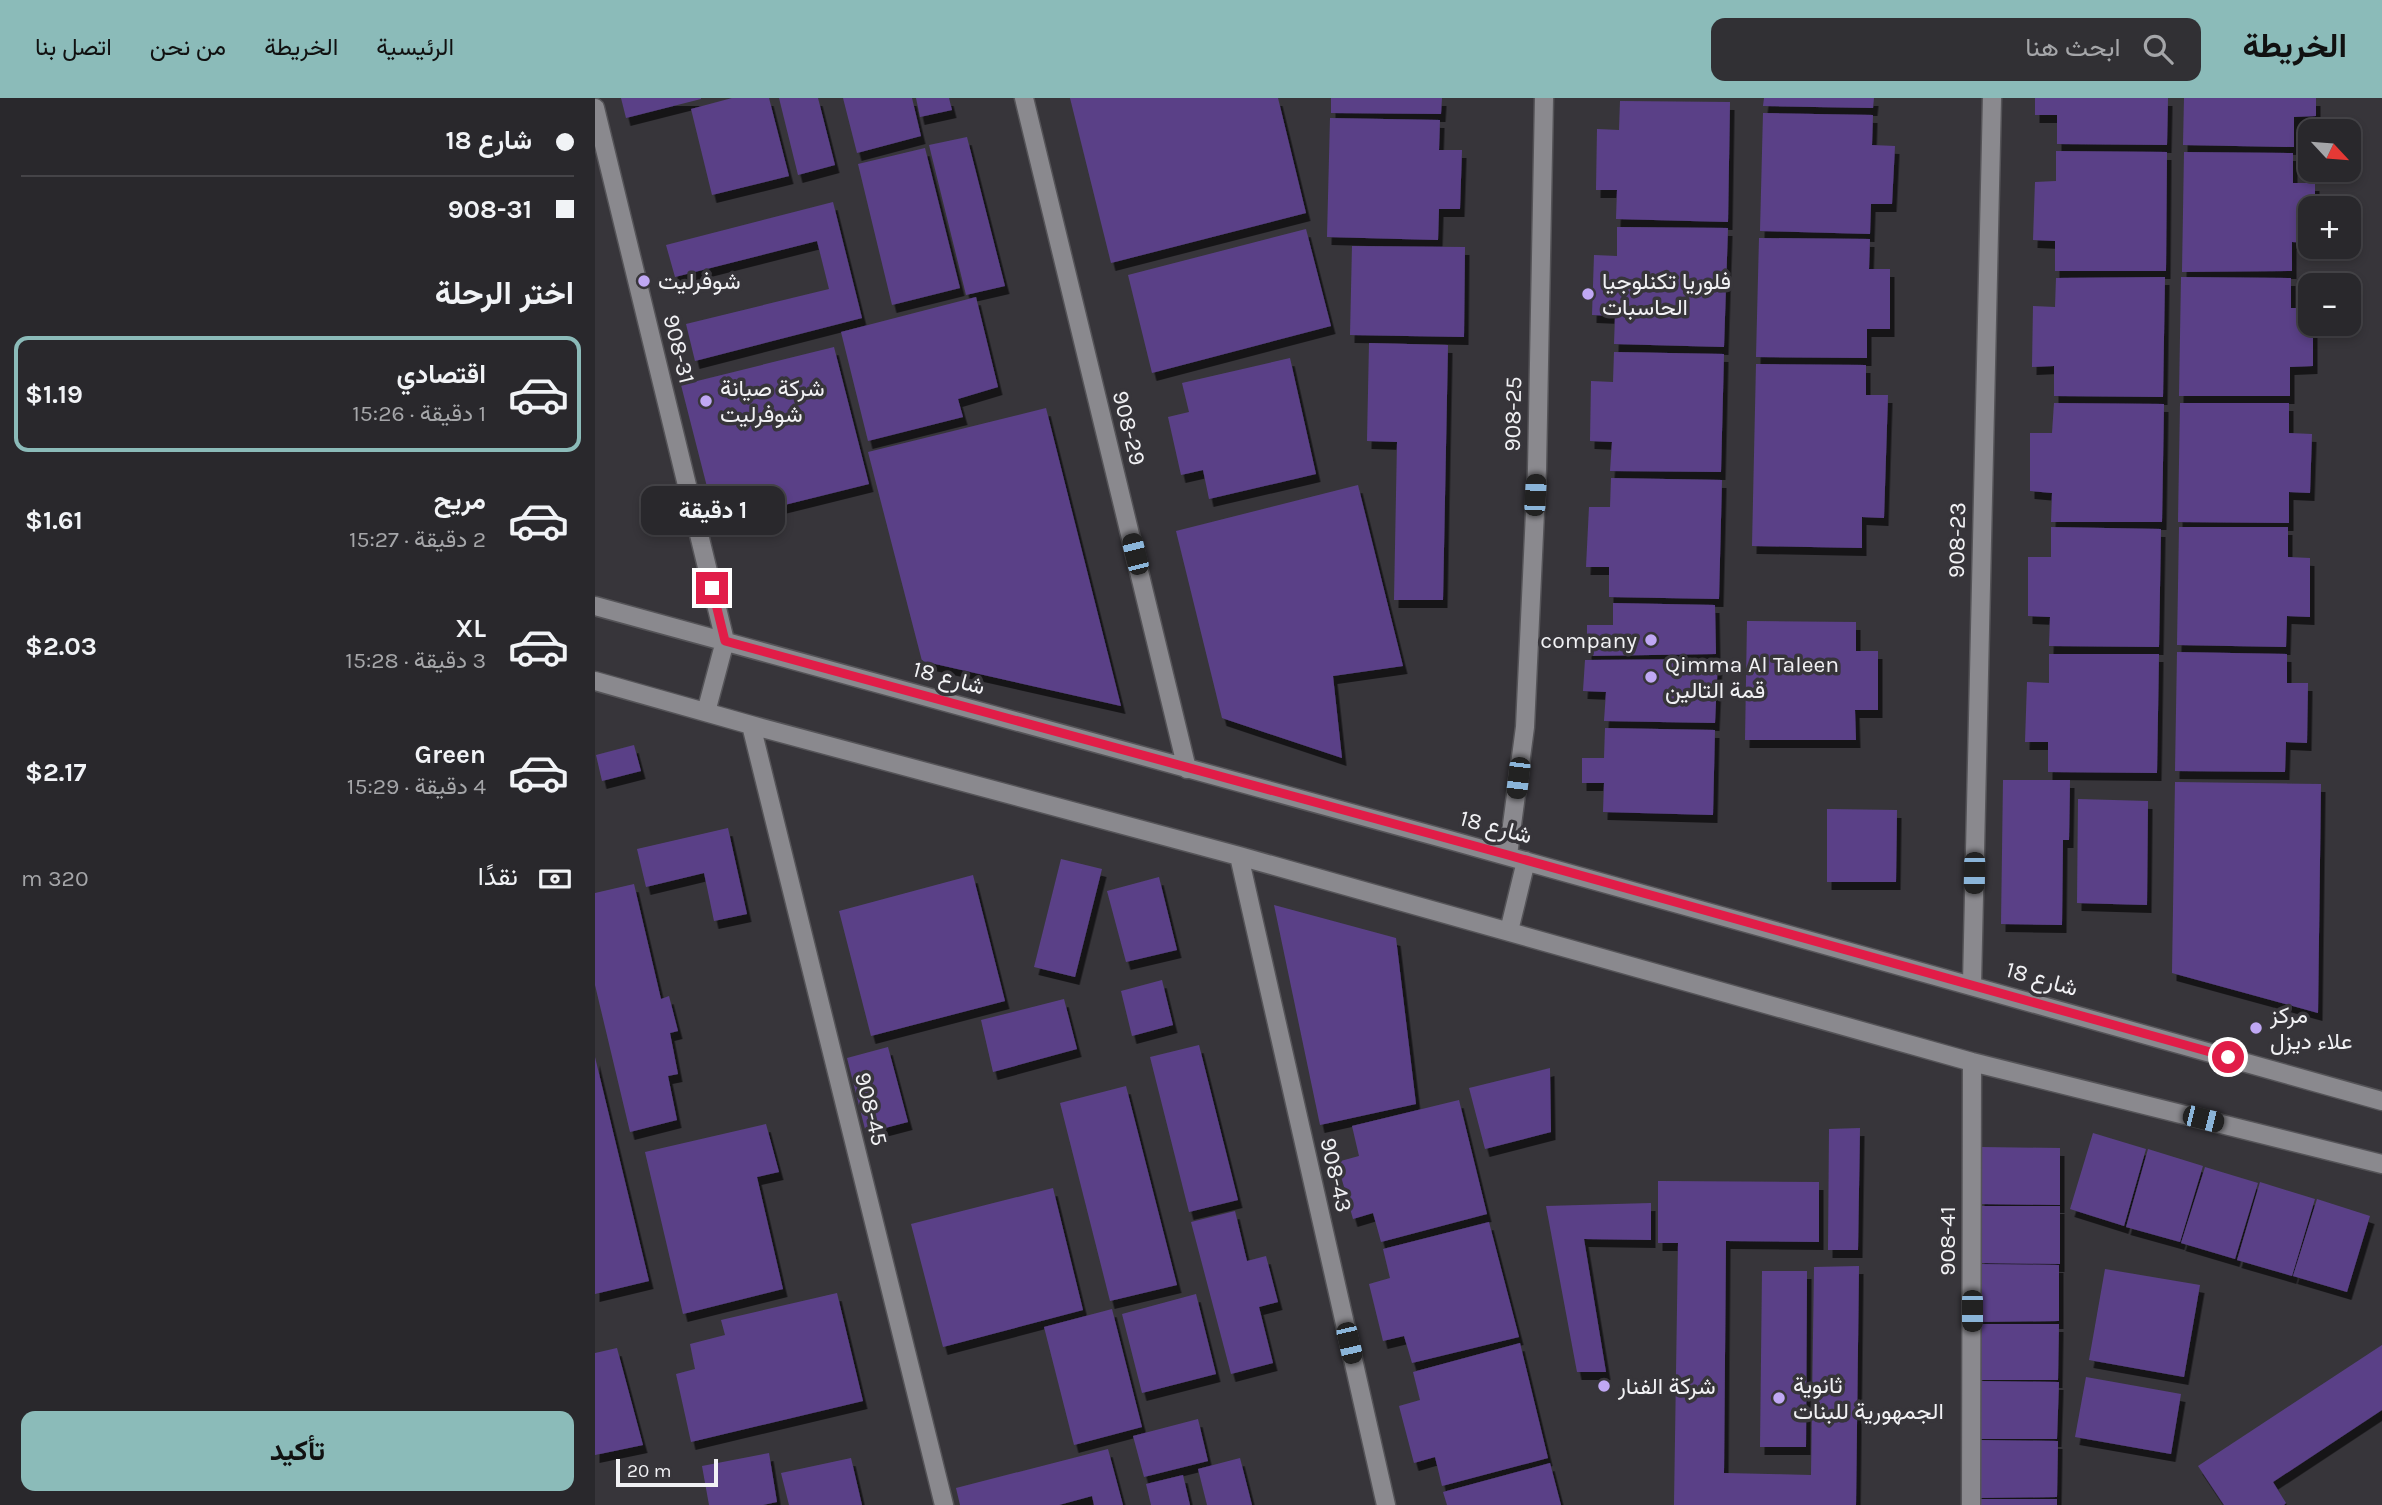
<!DOCTYPE html>
<html lang="ar">
<head>
<meta charset="utf-8">
<style>
	body { margin:0; font-family:Karla,Vazirmatn,sans-serif; background:#313034; color:#f1f3f6; direction:rtl; height:100vh; display:flex; flex-direction:column; font-size:26px; white-space:nowrap }
	* { box-sizing:border-box; margin:0 }
	p { font-size:23px; color:#a5a6a9 }
	.icon { flex:none; width:38px; height:38px; fill:none; stroke:currentColor; stroke-width:2; stroke-linecap:round; stroke-linejoin:round }
	.map { position:relative; flex:1; overflow:hidden; direction:ltr }
	.panel { display:flex; flex-direction:column; background:#29282c; width:595px }
	.panel>* { flex:none }
	.hud { display:grid; align-content:center; height:154px; padding:0 21px; background:#29282c }
	.needle { width:46px; rotate:116deg }
	.tools { position:absolute; left:1703px; top:21px; display:grid; gap:14px }
	.tools a { display:grid; place-items:center; width:63px; height:63px; border-radius:14px; background:#29282c; box-shadow:0 4px 10px #0003,0 0 0 2px #454448; font-size:35px }
	.scale { position:absolute; left:21px; bottom:18px; width:102px; box-sizing:border-box; padding-left:7px; border:4px solid #f1f1f4; border-top:0; font-size:19px; line-height:24px; white-space:nowrap; color:#f1f1f4; -webkit-text-stroke:5px #37353a; paint-order:stroke }
	.end { position:absolute; width:32px; height:32px; margin:-16px; border:9px solid #e11d48; background:#fff; box-shadow:0 0 0 4px #fff }
	.from { border-radius:50% }
	.bubble { position:absolute; height:49px; border-radius:14px; background:#29282c; box-shadow:0 4px 10px #0003,0 0 0 2px #454448; font-size:23px; font-weight:700; line-height:49px; text-align:center; direction:rtl }
	.car { position:absolute; width:21px; height:42px; margin:-21px -10px; border-radius:9px; box-shadow:0 0 5px 2px #0007; background:linear-gradient(#222 24%,#8ab4d8 0 40%,#222 0 76%,#8ab4d8 0 86%,#222 0) }
	.hud b { display:flex; align-items:center; gap:24px; height:66px; font-size:26px }
	.hud b+b { border-top:2px solid #454448 }
	.hud i { width:18px; height:18px; background:#f1f3f6 }
	ul { padding:0; list-style:none }
	li { display:flex; align-items:center; gap:21px; height:116px; margin:0 14px 10px; padding:0 7px; border:4px solid transparent; border-radius:14px }
	li div { flex:1 }
	li b { display:block; font-size:26px }
	li em { font-style:normal; font-weight:700 }
	li.on { border-color:#8bbbb9 }
	li>.icon { width:63px; height:63px; stroke-width:1.5 }
	h2 { padding:0 21px; font-size:32px; line-height:84px }
	.pay { display:flex; align-items:center; gap:18px; height:77px; padding:0 21px; font-size:26px }
	.pay p { margin-inline-start:auto }
	.button { display:flex; gap:14px; margin-top:auto; padding:14px 21px }
	.button a { flex:1; height:80px; border-radius:14px; background:#8bbbb9; color:#111; font-size:28px; font-weight:700; line-height:80px; text-align:center }
	header { display:flex; align-items:center; gap:42px; box-sizing:border-box; height:98px; padding:0 35px; background:#8bbbb9; color:#111 }
	header strong { font-size:33px }
	nav { display:flex; gap:38px; margin-inline-start:auto; font-size:24px }
	.search { width:490px; height:63px; background:#313034; display:flex; align-items:center; gap:18px; box-sizing:border-box; padding:0 24px; border-radius:14px; color:#a5a6a9; font-size:26px }
	main { display:flex; flex:1; min-height:0 }
	.map>svg:first-child { display:block }
	.building { fill:#5a4187; filter:url(#shadow) }
	.lines { fill:none; stroke-linecap:round; stroke-linejoin:round }
	.minor-casing { stroke:#555458; stroke-width:21 }
	.minor { stroke:#8a898e; stroke-width:18 }
	.route { stroke:#e11d48; stroke-width:9 }
	.poi-dot { fill:#c0a8f4; stroke:#37353a; stroke-width:2.5 }
	.labels { text-anchor:middle; dominant-baseline:central; stroke-width:7; stroke-linejoin:round; paint-order:stroke }
	.poi-label { font-size:23px; fill:#f1f1f4; stroke:#37353a; text-anchor:start }
	.street-label { font-size:23px; fill:#f1f1f4; stroke:#37353a }
</style>
</head>
<body>
<header>
<strong>الخريطة</strong>
<div class="search"><svg class="icon" aria-label="search" viewBox="0 0 24 24"><circle cx="10" cy="10" r="6"/><path d="M15 15l6 6"/></svg>ابحث هنا</div>
<nav><a>الرئيسية</a><a>الخريطة</a><a>من نحن</a><a>اتصل بنا</a></nav>
</header>
<main>
<div class="map">
<svg width="1787" height="1407" viewBox="0 0 1787 1407">
	<defs>
		<filter id="shadow"><feDropShadow dx="4.5" dy="8" stdDeviation="0" flood-color="#0009"/></filter>
	</defs>
	<rect width="100%" height="100%" fill="#37353a"/>
	<path class="building" d="M26 0H106V1L31 20Z
		M137 0H174L194 78 117 97 96 11Z
		M184 0H223L240 67 203 77Z
		M248 0H317L326 38 262 55Z
		M321 0H354L357 12 325 19Z
		M475 0H683L711 115 516 165Z
		M736 0H847L846 16 736 15Z
		M1169 0H1279L1278 10 1168 8Z
		M1440 0H1573L1572 47 1462 46V17H1440Z
		M1589 0H1721V18L1699 19V49L1588 47Z
		M1025 3 1135 4 1133 124 1021 121 1022 92H1001L1002 31 1024 32Z
		M1168 15 1278 17 1277 47 1300 48 1297 106H1276L1275 136 1165 133Z
		M735 20 845 22 844 52H867L865 111H844L843 142 732 139Z
		M372 39 410 188 371 197 334 47Z
		M330 50 365 190 297 207 263 66Z
		M1461 53 1572 54 1571 173H1460V143L1438 142 1440 84 1461 83Z
		M1589 54 1698 55V85H1720V110H1715V145L1697 144V173L1587 174Z
		M238 104 267 220 100 263 91 226 234 191 222 143 80 179 71 147Z
		M1022 129 1133 130 1129 249 1019 246 1020 218 997 217 999 157 1022 158Z
		M711 131 736 228 557 275 533 177Z
		M1164 140 1275 141 1274 171H1295V231H1272V260L1161 259Z
		M757 148 870 149 869 239 755 237Z
		M1570 179 1568 299 1459 298V268L1437 269 1438 208 1460 209 1461 180Z
		M1586 179 1696 180V210H1715V226H1718V268L1695 269V298H1584Z
		M381 199 403 289 363 301 368 319 273 343 246 234Z
		M774 245 853 247 848 502H799L802 344 772 343Z
		M239 249 274 386 121 424 86 287Z
		M1019 254 1129 256 1126 374 1015 373 1017 344 995 343 996 283 1018 284Z
		M695 260 721 376 614 401 608 372 586 377 573 319 594 314 587 285Z
		M1161 266 1271 267V297H1293L1289 420 1267 419V450L1157 448Z
		M1459 305 1569 306 1567 424H1456L1457 395 1435 393V335H1457Z
		M1585 305H1694V335L1717 336 1715 395 1694 394V425L1583 424Z
		M451 310 526 608 327 563 273 354Z
		M1016 380 1127 382 1124 501 1014 499V469H991L994 409H1015Z
		M763 387 808 568 738 578 747 660 627 620 581 433Z
		M1456 429 1566 431 1564 549 1454 548 1455 519 1433 518V459H1456Z
		M1584 429H1693V459L1715 460V519L1692 518 1691 549 1582 547Z
		M1018 505 1120 507 1121 556 992 558V527H1018Z
		M1152 523 1261 524V553H1283V612H1260L1261 642H1150Z
		M1582 554 1692 556V585H1713L1712 645 1691 644 1690 674 1580 673Z
		M1454 556H1564L1562 675 1453 674V644H1430L1432 584 1454 585Z
		M1123 561 1120 625 1009 623 1011 594 988 593 990 562Z
		M1010 630 1120 632 1118 717 1008 714 1009 685H987V660H1009Z
		M39 647 46 673 7 683 1 657Z
		M1408 682H1475L1474 742H1468L1467 827 1406 826Z
		M1580 684 1726 686 1723 915 1577 875Z
		M1483 701 1553 703 1552 807 1482 805Z
		M1232 711 1302 712 1301 784H1232Z
		M133 730 152 816 119 823 109 775 51 789 42 751Z
		M466 761 507 771 480 879 439 869Z
		M378 777 410 903 276 938 244 813Z
		M564 779 582 852 531 864 512 793Z
		M39 786 66 901 74 898 83 933 75 935 83 976 73 978 82 1022 35 1034 0 887V795Z
		M679 807 801 840 821 1006 725 1027Z
		M567 882 578 927 537 938 526 893Z
		M469 901 482 951 398 974 386 922Z
		M604 947 643 1102 594 1114 555 959Z
		M293 949 313 1024 271 1035 252 960Z
		M0 959 54 1183 0 1196Z
		M955 970 956 1034 890 1051 874 990Z
		M531 988 582 1187 515 1203 465 1005Z
		M864 1002 892 1116 786 1144 778 1115 758 1121 742 1064 764 1058 757 1028Z
		M171 1026 184 1074 162 1079 188 1191 88 1216 50 1054Z
		M1265 1030 1263 1152H1233L1234 1031Z
		M1498 1035 1551 1051 1529 1128 1475 1111Z
		M1385 1049 1465 1050V1107L1385 1106Z
		M1553 1051 1608 1068 1585 1144 1531 1129Z
		M1610 1069 1663 1085 1640 1161 1586 1145Z
		M1063 1083 1224 1084V1144L1131 1143 1129 1375 1216 1377 1219 1169 1264 1168 1261 1407H1079L1083 1145H1063Z
		M1665 1084 1720 1101 1697 1178 1642 1162Z
		M458 1090 488 1212 348 1249 316 1126Z
		M1722 1101 1775 1118 1752 1194 1698 1178Z
		M1056 1105V1142L989 1141 1011 1274H982L951 1108Z
		M1384 1108H1465V1166L1385 1165Z
		M640 1113 652 1163 671 1158 683 1204 664 1209 678 1265 636 1276 596 1124Z
		M894 1124 924 1239 817 1265 809 1238 788 1243 774 1186 795 1180 788 1151Z
		M1384 1166 1464 1167V1223L1383 1224Z
		M1510 1171 1605 1187 1589 1279 1494 1262Z
		M1167 1173H1212L1211 1349H1165Z
		M242 1195 268 1303 96 1344 81 1276 100 1271 95 1246 130 1237 126 1222Z
		M601 1196 621 1276 547 1295 527 1216Z
		M517 1211 547 1329 479 1347 449 1229Z
		M1384 1226H1464L1463 1282H1383Z
		M925 1245 953 1360 847 1388 840 1359 819 1365 804 1308 825 1302 818 1274Z
		M1787 1247V1312L1678 1384 1691 1405 1689 1407H1629L1603 1368Z
		M22 1250 48 1347 0 1357V1255Z
		M1491 1279 1586 1296 1576 1356 1480 1339Z
		M1384 1283 1464 1284 1462 1341H1382Z
		M603 1321 613 1363 549 1379 538 1338Z
		M1383 1342 1463 1343 1462 1399 1382 1400Z
		M513 1351 528 1407H499L497 1398 464 1407H365L361 1390Z
		M174 1355 182 1404 168 1407H114L107 1368Z
		M256 1360 267 1407H194L186 1375Z
		M645 1360 657 1407H612L603 1371Z
		M955 1365 966 1407H852L848 1394Z
		M588 1377 595 1407H556L551 1386Z
		M1382 1401H1462V1407H1382Z"/>
	<g class="lines">
		<g class="minor-casing">
			<path id="minor" d="M429 0 592 671
				M0 10 130 543 111 614
				M0 508C596 671 1193 833 1787 1003
				M0 583 156 627 644 758 1377 964 1787 1066
				M156 627 349 1407
				M913 757 930 629 942 371 949 0
				M644 758 791 1407
				M914 833 931 763
				M1377 886 1397 0
				M1376 1407 1377 964"/>
		</g>
		<use href="#minor" class="minor"/>
	</g>
	<g class="lines">
		<path class="route" d="M117 490 130 543 913 757 1633 959"/>
	</g>
	<g class="poi-dot">
		<circle cx="49" cy="183" r="7"/>
		<circle cx="993" cy="196" r="7"/>
		<circle cx="111" cy="303" r="7"/>
		<circle cx="1056" cy="542" r="7"/>
		<circle cx="1056" cy="579" r="7"/>
		<circle cx="1661" cy="930" r="7"/>
		<circle cx="1009" cy="1288" r="7"/>
		<circle cx="1184" cy="1300" r="7"/>
	</g>
	<g class="labels">
		<g class="poi-label">
			<text x="63" y="183">شوفرليت</text>
			<text x="1007" y="183">فلوريا تكنلوجيا<tspan x="1007" dy="26">الحاسبات</tspan></text>
			<text x="125" y="290">شركة صيانة<tspan x="125" dy="26">شوفرليت</tspan></text>
			<text x="1042" y="542" text-anchor="end">company</text>
			<text x="1070" y="566">Qimma Al Taleen<tspan x="1070" dy="26">قمة التالين</tspan></text>
			<text x="1675" y="917">مركز<tspan x="1675" dy="26">علاء ديزل</tspan></text>
			<text x="1198" y="1287">ثانوية<tspan x="1198" dy="26">الجمهورية للبنات</tspan></text>
			<text x="1023" y="1288">شركة الفنار</text>
		</g>
		<g class="street-label">
			<text transform="translate(84 251) rotate(76)">908-31</text>
			<text transform="translate(918 316) rotate(-89)">908-25</text>
			<text transform="translate(534 330) rotate(76)">908-29</text>
			<text transform="translate(1362 442) rotate(-89)">908-23</text>
			<text transform="translate(354 580) rotate(15)">شارع 18</text>
			<text transform="translate(901 729) rotate(15)">شارع 18</text>
			<text transform="translate(1447 881) rotate(16)">شارع 18</text>
			<text transform="translate(276 1011) rotate(76)">908-45</text>
			<text transform="translate(741 1077) rotate(77)">908-43</text>
			<text transform="translate(1352 1143) rotate(-90)">908-41</text>
		</g>
	</g>
</svg>
<div class="tools">
<a><svg class="needle" viewBox="-14 -14 28 28"><path d="M0-13l5 13h-10z" fill="#e53935"/><path d="M0 13l5-13h-10z" fill="#a5a6a9"/></svg></a>
<a>+</a>
<a>−</a>
</div>
<div class="scale">20 m</div>
<i class="end from" style="left:1633px;top:959px"></i>
<i class="end" style="left:117px;top:490px"></i>
<div class="bubble" style="left:46px;top:388px;width:144px">1 دقيقة</div>
<i class="car" style="left:940px;top:397px;rotate:3deg"></i>
<i class="car" style="left:540px;top:456px;rotate:346deg"></i>
<i class="car" style="left:923px;top:680px;rotate:187deg"></i>
<i class="car" style="left:1379px;top:775px;rotate:181deg"></i>
<i class="car" style="left:1608px;top:1021px;rotate:104deg"></i>
<i class="car" style="left:1377px;top:1213px;rotate:180deg"></i>
<i class="car" style="left:754px;top:1245px;rotate:167deg"></i>
</div>
<section class="panel">
<div class="hud">
<b><i class="from"></i>شارع 18</b>
<b><i></i>908-31</b>
</div>
<h2>اختر الرحلة</h2>
<ul>
<li class="on"><svg class="icon" aria-label="car" viewBox="0 0 24 24"><path d="M5 17H2v-5l4-1 3-4h7l3 4 3 1v5h-3M9 17h6M6 11h13"/><circle cx="7" cy="17" r="2"/><circle cx="17" cy="17" r="2"/></svg><div><b>اقتصادي</b><p>1 دقيقة · 15:26</p></div><em>$1.19</em></li>
<li><svg class="icon" aria-label="car" viewBox="0 0 24 24"><path d="M5 17H2v-5l4-1 3-4h7l3 4 3 1v5h-3M9 17h6M6 11h13"/><circle cx="7" cy="17" r="2"/><circle cx="17" cy="17" r="2"/></svg><div><b>مريح</b><p>2 دقيقة · 15:27</p></div><em>$1.61</em></li>
<li><svg class="icon" aria-label="car" viewBox="0 0 24 24"><path d="M5 17H2v-5l4-1 3-4h7l3 4 3 1v5h-3M9 17h6M6 11h13"/><circle cx="7" cy="17" r="2"/><circle cx="17" cy="17" r="2"/></svg><div><b>XL</b><p>3 دقيقة · 15:28</p></div><em>$2.03</em></li>
<li><svg class="icon" aria-label="car" viewBox="0 0 24 24"><path d="M5 17H2v-5l4-1 3-4h7l3 4 3 1v5h-3M9 17h6M6 11h13"/><circle cx="7" cy="17" r="2"/><circle cx="17" cy="17" r="2"/></svg><div><b>Green</b><p>4 دقيقة · 15:29</p></div><em>$2.17</em></li>
</ul>
<div class="pay"><svg class="icon" aria-label="cash" viewBox="0 0 24 24"><path d="M3 7h18v10H3z"/><circle cx="12" cy="12" r="2"/></svg>نقدًا<p>320 m</p></div>
<div class="button"><a>تأكيد</a></div>
</section>
</main>
</body>
</html>
